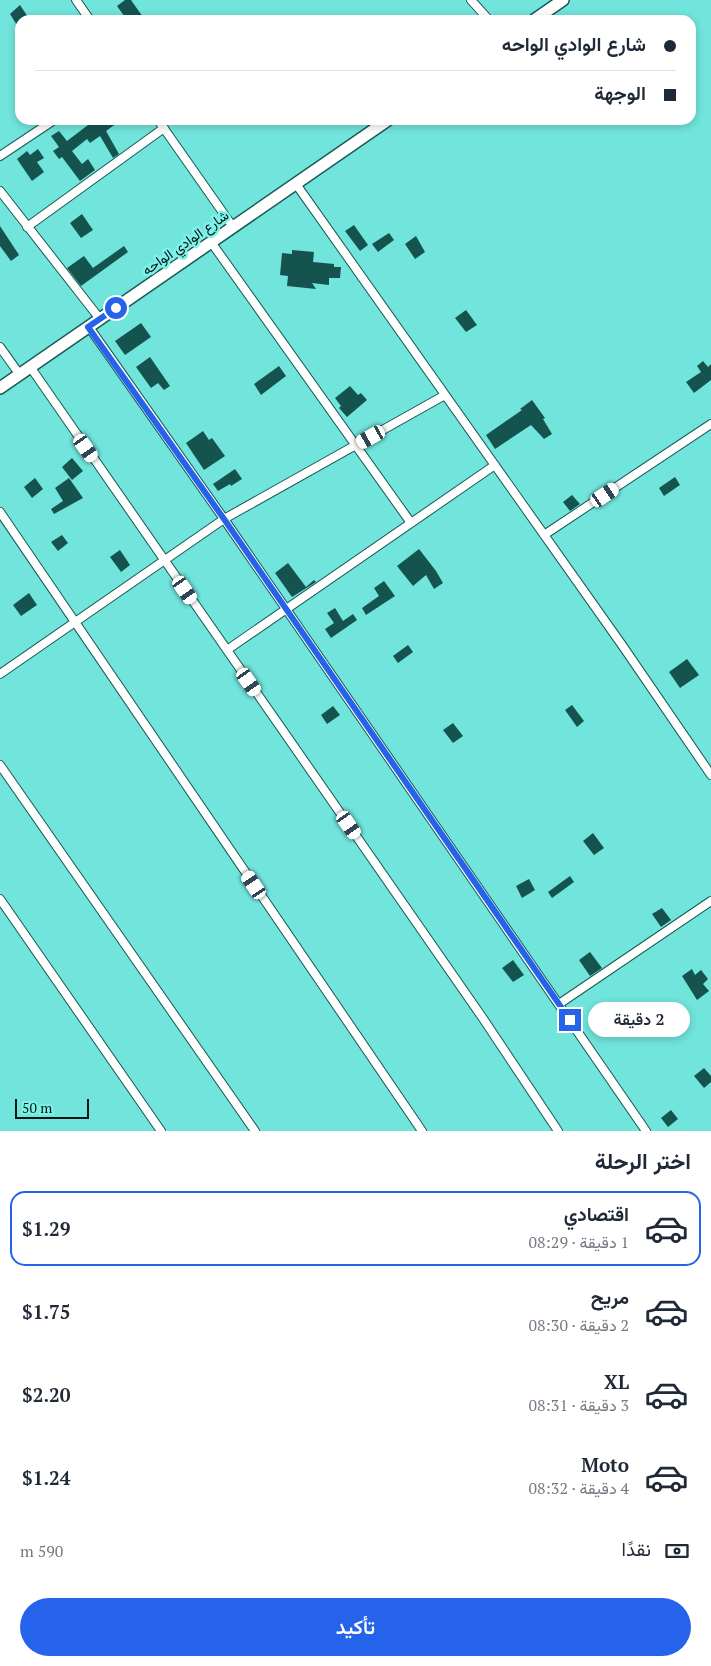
<!DOCTYPE html>
<html lang="ar">
<head>
<meta charset="utf-8">
<style>
	body { margin:0; font-family:"PT Serif",Vazirmatn,serif; background:#f6f6f7; color:#1f2937; direction:rtl; height:100vh; display:flex; flex-direction:column; font-size:19px; white-space:nowrap }
	* { box-sizing:border-box; margin:0 }
	p { font-size:16px; color:#747a83 }
	.icon { flex:none; width:28px; height:28px; fill:none; stroke:currentColor; stroke-width:2; stroke-linecap:round; stroke-linejoin:round }
	.map { position:relative; height:1131px; overflow:hidden; direction:ltr }
	.side { display:flex; flex-direction:column; background:#fff; flex:1 }
	.side>* { flex:none }
	.guide { position:absolute; left:15px; top:15px; width:681px; height:110px; border-radius:15px; box-shadow:0 2px 8px #0003; direction:rtl; display:grid; align-content:center; height:110px; padding:0 20px; background:#fff }
	.scale { position:absolute; left:15px; bottom:12px; width:74px; box-sizing:border-box; padding-left:5px; border:2px solid #001715; border-top:0; font-size:14px; line-height:18px; white-space:nowrap; color:#001715; -webkit-text-stroke:4px #7ff1e8; paint-order:stroke }
	.end { position:absolute; width:22px; height:22px; margin:-11px; border:6px solid #2563eb; background:#fff; box-shadow:0 0 0 2px #fff }
	.from { border-radius:50% }
	.bubble { position:absolute; height:35px; border-radius:18px; background:#fff; box-shadow:0 2px 8px #0003; font-size:16px; font-weight:600; line-height:35px; text-align:center; direction:rtl }
	.car { position:absolute; width:15px; height:30px; margin:-15px -8px; border-radius:6px; box-shadow:0 0 4px 1px #0007; background:linear-gradient(#fff 24%,#345 0 40%,#fff 0 76%,#345 0 86%,#fff 0) }
	.guide b { display:flex; align-items:center; gap:18px; height:48px; font-size:19px }
	.guide b+b { border-top:1px solid #e0e1e3 }
	.guide i { width:12px; height:12px; background:#1f2937 }
	ul { padding:0; list-style:none }
	li { display:flex; align-items:center; gap:15px; height:75px; margin:0 10px 8px; padding:0 10px; border:2px solid transparent; border-radius:15px }
	li div { flex:1 }
	li b { display:block; font-size:19px }
	li em { font-style:normal; font-weight:600 }
	li.active { border-color:#2563eb }
	li>.icon { width:45px; height:45px; stroke-width:1.5 }
	h2 { padding:0 20px; font-size:22px; line-height:60px }
	.pay { display:flex; align-items:center; gap:12px; height:55px; padding:0 20px; font-size:19px }
	.pay p { margin-inline-start:auto }
	.primary-button { display:flex; gap:10px; margin-top:auto; padding:10px 20px }
	.primary-button a { flex:1; height:58px; border-radius:30px; background:#2563eb; color:#fff; font-size:20px; font-weight:600; line-height:58px; text-align:center }
	.map>svg:first-child { display:block }
	.building { fill:#15534f }
	.lines { fill:none; stroke-linecap:round; stroke-linejoin:round }
	.street-casing { stroke:#185854; stroke-width:10 }
	.secondary-casing { stroke:#185854; stroke-width:14 }
	.street { stroke:#fff; stroke-width:8 }
	.secondary { stroke:#fff; stroke-width:11 }
	.route { stroke:#2563eb; stroke-width:6 }
	.labels { text-anchor:middle; dominant-baseline:central; stroke-width:5; stroke-linejoin:round; paint-order:stroke }
	.street-label { font-size:14px; fill:#001715; stroke:#7ff1e8 }
</style>
</head>
<body>
<div class="map">
<svg width="711" height="1131" viewBox="0 0 711 1131">
	<rect width="100%" height="100%" fill="#71e4db"/>
	<path class="building" d="M125 0H131L145 20H127L117 6Z
		M20 5 30 20H20V30L10 14Z
		M90 120H121L106 131 119 154 113 158 100 136 90 143 87 139 72 151 82 164 88 159 95 170 80 181 62 157 59 159 53 151 59 147 51 136 59 131 67 141 92 122Z
		M38 149 44 158 37 162 44 172 32 181 17 159 27 151 30 155Z
		M82 214 93 230 81 238 70 223Z
		M354 225 368 245 360 251 345 231Z
		M0 226 19 255 11 261 0 246Z
		M389 233 394 240 378 252 372 244Z
		M416 236 425 252 415 259 405 244Z
		M124 246 128 252 81 286 67 268 84 256 93 268Z
		M292 250 314 252 313 262 334 264V267H341L340 278H329V285L312 283 316 289 287 286 288 276 280 275 282 253 292 254Z
		M466 310 477 325 466 332 455 318Z
		M141 323 151 337 125 355 115 341Z
		M150 357 170 386 164 390 158 383 151 388 136 367Z
		M703 361 708 367 711 364V380L694 393 686 382 701 372 697 366Z
		M279 366 286 376 261 395 254 384Z
		M350 386 358 395 361 393 367 400 347 417 339 408 341 406 335 398Z
		M532 400 545 418 543 419 552 434 544 439 531 425 495 449 486 435 522 410 520 409Z
		M203 431 209 440 212 438 225 456 204 470 186 443Z
		M72 458 83 471 72 480 62 467Z
		M235 469 242 479 231 486 230 484 218 491 213 484Z
		M675 477 680 485 664 496 659 488Z
		M35 478 43 489 32 498 24 487Z
		M69 478 83 498 54 514 51 509 63 501 55 488Z
		M572 495 580 504 570 511 563 502Z
		M62 535 68 543 58 551 51 542Z
		M419 549 436 571 443 583 434 589 426 575 413 586 397 566Z
		M120 550 130 565 121 572 110 557Z
		M288 563 306 587 314 580 316 582 292 597 275 573Z
		M384 581 395 596 366 615 362 608 379 596 374 588Z
		M29 593 37 605 21 616 13 605Z
		M335 608 343 621 353 614 357 620 331 638 325 629 334 623 327 613Z
		M408 645 413 652 398 663 393 656Z
		M687 659 699 675 680 688 669 672Z
		M572 705 584 721 577 727 565 710Z
		M333 706 340 715 327 724 321 715Z
		M453 723 463 736 453 743 443 730Z
		M593 833 604 848 594 855 583 841Z
		M570 876 574 882 552 898 548 892Z
		M529 879 535 890 522 898 516 886Z
		M662 908 671 920 661 927 652 914Z
		M590 952 602 968 590 976 579 960Z
		M513 960 524 975 513 982 502 968Z
		M692 969 695 975 701 970 708 979 703 984 709 991 697 1000 682 976Z
		M704 1068 711 1076V1082L704 1088 694 1076Z
		M671 1110 678 1119 668 1127 661 1118Z"/>
	<g class="lines">
		<g class="street-casing">
			<path id="street" d="M76 0 90 20
				M471 0 489 20
				M158 120 233 227
				M0 156 54 120
				M296 184 622 645 711 775
				M0 191 100 319
				M27 227 164 128
				M211 242 411 523
				M89 327 224 519 646 1131
				M0 347 20 375
				M31 368 482 1017 558 1131
				M0 512 422 1131
				M544 535 711 424
				M227 650 495 465
				M0 674 224 519 445 395
				M0 765 255 1131
				M0 899 161 1131
				M559 1004 711 901"/>
		</g>
		<g class="secondary-casing">
			<path id="secondary" d="M534 20 563 0
				M0 388 388 120"/>
		</g>
		<use href="#street" class="street"/>
		<use href="#secondary" class="secondary"/>
	</g>
	<g class="lines">
		<path class="route" d="M116 308 88 327 224 519 570 1020"/>
	</g>
	<g class="labels">
		<g class="street-label">
			<text transform="translate(185 242) rotate(-35)">شارع الوادي الواحه</text>
		</g>
	</g>
</svg>
<div class="scale">50 m</div>
<i class="end from" style="left:116px;top:308px"></i>
<i class="end" style="left:570px;top:1020px"></i>
<div class="bubble" style="left:588px;top:1002px;width:102px">2 دقيقة</div>
<i class="car" style="left:371px;top:437px;rotate:241deg"></i>
<i class="car" style="left:86px;top:448px;rotate:145deg"></i>
<i class="car" style="left:605px;top:495px;rotate:56deg"></i>
<i class="car" style="left:185px;top:590px;rotate:145deg"></i>
<i class="car" style="left:249px;top:682px;rotate:145deg"></i>
<i class="car" style="left:349px;top:825px;rotate:145deg"></i>
<i class="car" style="left:254px;top:885px;rotate:326deg"></i>
<div class="guide">
<b><i class="from"></i>شارع الوادي الواحه</b>
<b><i></i>الوجهة</b>
</div>
</div>
<section class="side">
<h2>اختر الرحلة</h2>
<ul>
<li class="active"><svg class="icon" aria-label="car" viewBox="0 0 24 24"><path d="M5 17H2v-5l4-1 3-4h7l3 4 3 1v5h-3M9 17h6M6 11h13"/><circle cx="7" cy="17" r="2"/><circle cx="17" cy="17" r="2"/></svg><div><b>اقتصادي</b><p>1 دقيقة · 08:29</p></div><em>$1.29</em></li>
<li><svg class="icon" aria-label="car" viewBox="0 0 24 24"><path d="M5 17H2v-5l4-1 3-4h7l3 4 3 1v5h-3M9 17h6M6 11h13"/><circle cx="7" cy="17" r="2"/><circle cx="17" cy="17" r="2"/></svg><div><b>مريح</b><p>2 دقيقة · 08:30</p></div><em>$1.75</em></li>
<li><svg class="icon" aria-label="car" viewBox="0 0 24 24"><path d="M5 17H2v-5l4-1 3-4h7l3 4 3 1v5h-3M9 17h6M6 11h13"/><circle cx="7" cy="17" r="2"/><circle cx="17" cy="17" r="2"/></svg><div><b>XL</b><p>3 دقيقة · 08:31</p></div><em>$2.20</em></li>
<li><svg class="icon" aria-label="car" viewBox="0 0 24 24"><path d="M5 17H2v-5l4-1 3-4h7l3 4 3 1v5h-3M9 17h6M6 11h13"/><circle cx="7" cy="17" r="2"/><circle cx="17" cy="17" r="2"/></svg><div><b>Moto</b><p>4 دقيقة · 08:32</p></div><em>$1.24</em></li>
</ul>
<div class="pay"><svg class="icon" aria-label="cash" viewBox="0 0 24 24"><path d="M3 7h18v10H3z"/><circle cx="12" cy="12" r="2"/></svg>نقدًا<p>590 m</p></div>
<div class="primary-button"><a>تأكيد</a></div>
</section>
</body>
</html>
